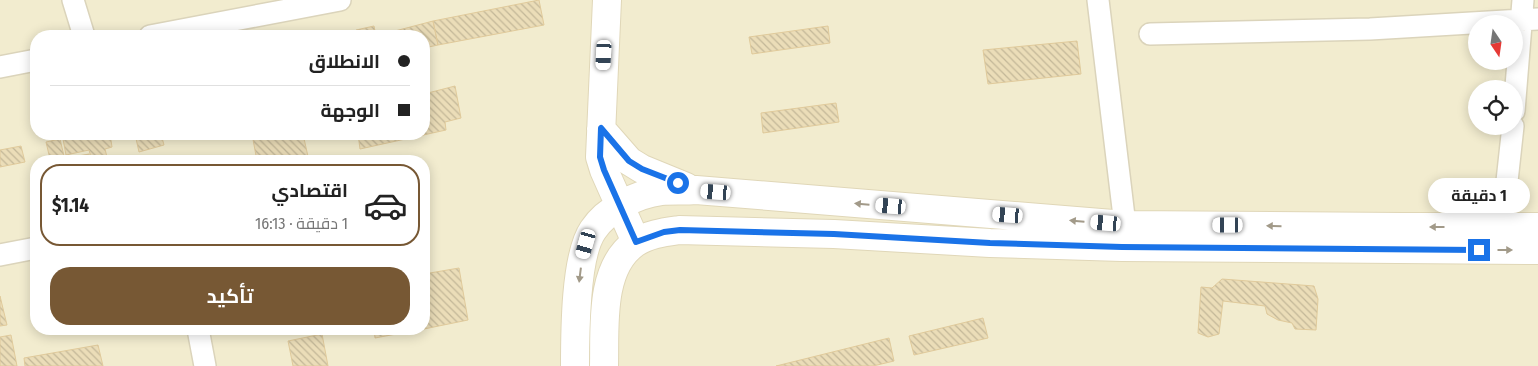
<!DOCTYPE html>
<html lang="ar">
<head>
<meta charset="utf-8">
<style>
	body { margin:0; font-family:"Fira Sans Condensed",Cairo,sans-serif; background:#f6f6f6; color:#222; direction:rtl; height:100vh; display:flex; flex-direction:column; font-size:19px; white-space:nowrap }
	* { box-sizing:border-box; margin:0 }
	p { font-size:16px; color:#767676 }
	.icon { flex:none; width:28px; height:28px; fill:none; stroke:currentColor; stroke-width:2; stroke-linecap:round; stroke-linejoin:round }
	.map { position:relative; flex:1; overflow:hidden; direction:ltr }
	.panel { position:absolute; left:30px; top:155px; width:400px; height:180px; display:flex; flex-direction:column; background:#fff; border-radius:20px; box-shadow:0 2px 12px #0003; direction:rtl }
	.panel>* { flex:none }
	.guide { position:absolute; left:30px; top:30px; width:400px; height:110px; border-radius:20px; box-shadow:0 2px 12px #0003; direction:rtl; display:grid; align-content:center; height:110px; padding:0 20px; background:#fff }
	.needle { width:32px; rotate:167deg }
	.fabs { position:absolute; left:1468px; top:15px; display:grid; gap:10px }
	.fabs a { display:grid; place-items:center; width:55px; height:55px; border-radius:50%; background:#fff; box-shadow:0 2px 12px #0003; font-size:25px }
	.end { position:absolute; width:22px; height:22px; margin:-11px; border:6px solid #1a73e8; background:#fff; box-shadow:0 0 0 2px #fff }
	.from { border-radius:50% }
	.bubble { position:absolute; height:35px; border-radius:18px; background:#fff; box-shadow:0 2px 12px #0003; font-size:16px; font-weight:700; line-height:35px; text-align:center; direction:rtl }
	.car { position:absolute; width:15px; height:30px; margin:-15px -8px; border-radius:6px; box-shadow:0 0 4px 1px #0007; background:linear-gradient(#fff 24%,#345 0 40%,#fff 0 76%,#345 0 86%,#fff 0) }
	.guide b { display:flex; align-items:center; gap:18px; height:48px; font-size:19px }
	.guide b+b { border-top:1px solid #e0e0e0 }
	.guide i { width:12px; height:12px; background:#222 }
	ul { padding:9px 0 0; list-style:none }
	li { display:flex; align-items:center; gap:15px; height:82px; margin:0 10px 8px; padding:0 10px; border:2px solid #e0e0e0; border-radius:20px }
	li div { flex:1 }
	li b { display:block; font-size:19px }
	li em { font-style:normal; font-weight:700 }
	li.on { border-color:#775834 }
	li>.icon { width:45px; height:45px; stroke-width:1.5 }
	.action { display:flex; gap:10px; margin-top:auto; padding:10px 20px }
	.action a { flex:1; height:58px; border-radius:20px; background:#775834; color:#fff; font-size:20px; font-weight:700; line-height:58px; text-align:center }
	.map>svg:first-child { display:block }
	.residential { fill:#f2eccf; fill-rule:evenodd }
	.building { fill:url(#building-back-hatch); stroke:#e0ca9b }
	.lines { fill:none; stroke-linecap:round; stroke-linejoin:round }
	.street-casing { stroke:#dbd4bb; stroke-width:24 }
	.secondary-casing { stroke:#e0d7b8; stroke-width:30 }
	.street { stroke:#fff; stroke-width:21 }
	.secondary { stroke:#fff; stroke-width:28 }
	.oneway { fill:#a29a89 }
	.route { stroke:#1a73e8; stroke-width:6 }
</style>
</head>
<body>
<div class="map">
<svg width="1538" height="366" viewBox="0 0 1538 366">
	<defs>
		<pattern id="building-back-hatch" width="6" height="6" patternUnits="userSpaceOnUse" patternTransform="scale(1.25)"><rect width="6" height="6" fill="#ebddb8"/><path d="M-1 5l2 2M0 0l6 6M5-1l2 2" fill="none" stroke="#c3b798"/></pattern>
	</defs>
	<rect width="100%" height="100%" fill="#fbf8e0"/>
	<path class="residential" d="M0 0H1538V366H0ZM1476 24H1514V61H1476ZM36 36H424V134H36ZM1476 89H1514V126H1476ZM36 161H424V329H36Z"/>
	<path class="building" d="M539 0 544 25 438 45 433 21Z
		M433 21 438 45 424 48V36H357L356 30 374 26 376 36Z
		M828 26 830 43 752 54 749 37Z
		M1077 41 1081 74 988 84 983 50Z
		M455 86 461 118 445 122 446 130 360 149 358 134H424V94Z
		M836 103 839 122 763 133 761 113Z
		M71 134H84V136L110 134 112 147 105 149 108 161H92L89 150 66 155 63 139 72 137Z
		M135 134H161L164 145 139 152Z
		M252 134H303L309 161H257Z
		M60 139 64 156 50 159 46 142Z
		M21 146 25 162 0 167V150Z
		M89 154 90 161H68L67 158Z
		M459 268 468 320 424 329V274Z
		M1222 279 1314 286 1318 299 1316 330 1295 329 1292 323 1278 320 1267 314 1265 306 1223 301 1219 334 1208 337 1198 333 1201 287 1212 288Z
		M0 296 7 325 0 326Z
		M983 318 988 338 914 355 909 336Z
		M374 329H423L375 338Z
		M322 334 328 366H293L288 341Z
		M11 335 17 366H0V337Z
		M889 338 894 361 873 366H776Z
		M98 345 103 366H25L24 358Z"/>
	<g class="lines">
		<g class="street-casing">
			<path id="street" d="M73 0 84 36
				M1098 0 1125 225
				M1150 34 1370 29 1538 19
				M150 36 340 0
				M0 67 36 60
				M1514 111 1523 0
				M1502 227 1513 126
				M0 255 36 248
				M198 329 205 366"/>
		</g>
		<g class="secondary-casing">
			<path id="secondary" d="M607 0 600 157 604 170 636 242
				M601 129 629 161 642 169 686 187
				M575 366C575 333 575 256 593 230 607 209 637 194 661 191 673 190 685 191 696 190L1125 225 1402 227H1538
				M604 366C605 328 599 268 635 243 648 234 665 232 679 230L834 234 990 243 1122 247 1538 250"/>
		</g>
		<use href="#street" class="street"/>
		<use href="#secondary" class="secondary"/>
	</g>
	<defs><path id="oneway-solid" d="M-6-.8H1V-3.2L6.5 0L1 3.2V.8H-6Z" transform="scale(1.25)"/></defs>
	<g class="oneway">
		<use href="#oneway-solid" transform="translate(862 204) rotate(-175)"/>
		<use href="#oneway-solid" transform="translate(1077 221) rotate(-175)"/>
		<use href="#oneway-solid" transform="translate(1274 226) rotate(-179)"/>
		<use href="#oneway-solid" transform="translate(1437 227) rotate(180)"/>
		<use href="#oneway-solid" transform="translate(1505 250)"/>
		<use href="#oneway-solid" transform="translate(580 275) rotate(97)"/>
	</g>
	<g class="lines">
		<path class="route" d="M678 183 642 169 629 161 601 128 600 157 604 170 636 242 664 232 680 230 834 234 990 243 1122 247 1479 250"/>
	</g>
</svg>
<div class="fabs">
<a><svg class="needle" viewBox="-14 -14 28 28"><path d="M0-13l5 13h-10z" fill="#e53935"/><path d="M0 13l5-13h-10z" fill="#767676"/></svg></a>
<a><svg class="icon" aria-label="locate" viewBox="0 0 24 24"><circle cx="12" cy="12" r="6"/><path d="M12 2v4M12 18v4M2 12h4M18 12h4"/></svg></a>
</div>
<i class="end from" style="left:678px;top:183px"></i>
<i class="end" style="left:1479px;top:250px"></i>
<div class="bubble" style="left:1428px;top:178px;width:102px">1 دقيقة</div>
<i class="car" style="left:604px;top:55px;rotate:183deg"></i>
<i class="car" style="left:716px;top:192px;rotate:274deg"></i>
<i class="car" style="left:891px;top:206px;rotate:275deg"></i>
<i class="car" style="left:1008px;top:215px;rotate:274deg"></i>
<i class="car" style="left:1106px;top:223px;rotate:275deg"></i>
<i class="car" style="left:1228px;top:225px;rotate:270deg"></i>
<i class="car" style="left:586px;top:244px;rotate:196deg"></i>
<div class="guide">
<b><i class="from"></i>الانطلاق</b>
<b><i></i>الوجهة</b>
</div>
<section class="panel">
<ul>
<li class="on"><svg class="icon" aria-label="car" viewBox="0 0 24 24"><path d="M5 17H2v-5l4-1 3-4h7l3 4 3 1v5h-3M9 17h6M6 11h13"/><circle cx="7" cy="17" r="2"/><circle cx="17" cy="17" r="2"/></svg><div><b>اقتصادي</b><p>1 دقيقة · 16:13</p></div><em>$1.14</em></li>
</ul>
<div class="action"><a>تأكيد</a></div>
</section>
</div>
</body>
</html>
